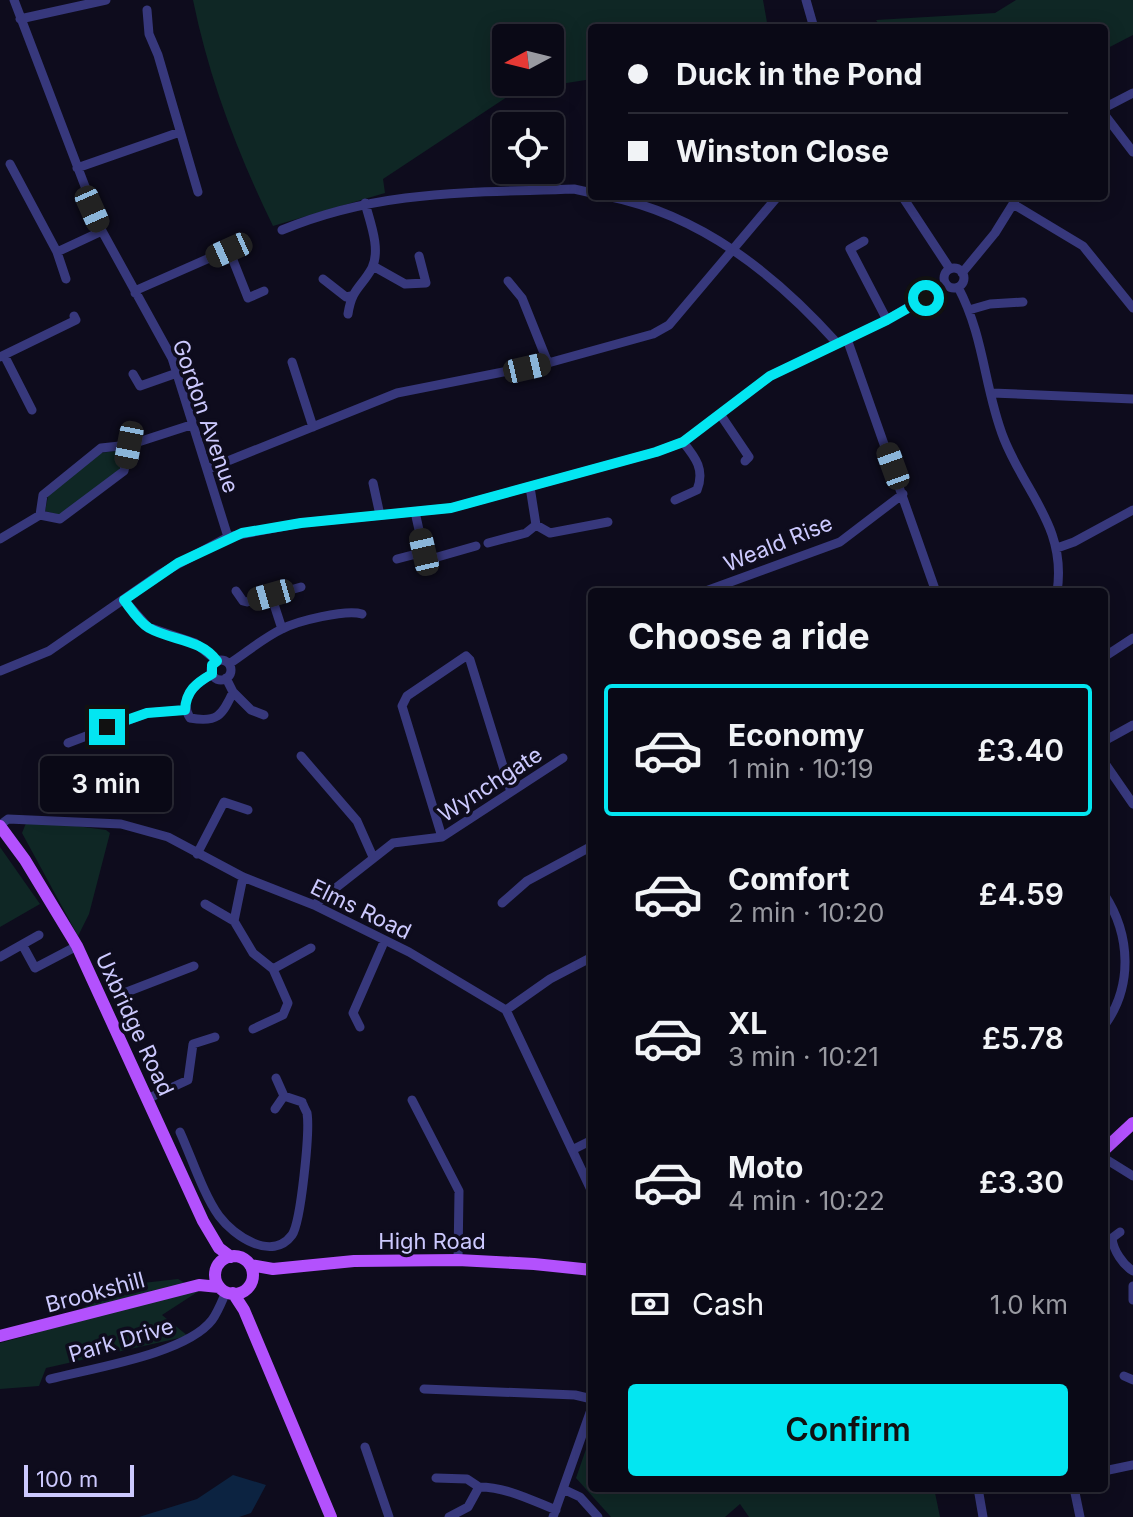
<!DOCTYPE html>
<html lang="en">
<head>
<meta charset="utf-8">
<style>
	body { margin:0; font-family:Inter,sans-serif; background:#13121f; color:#f1f3f6; height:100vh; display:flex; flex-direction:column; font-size:30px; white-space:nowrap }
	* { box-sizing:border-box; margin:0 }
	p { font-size:26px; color:#999aa1 }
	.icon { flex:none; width:44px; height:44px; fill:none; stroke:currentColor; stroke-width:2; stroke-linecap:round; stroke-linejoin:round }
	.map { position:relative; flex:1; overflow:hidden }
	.panel { position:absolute; left:588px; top:588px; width:520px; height:904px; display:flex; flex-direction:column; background:#0a0916; border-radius:8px; box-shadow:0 4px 20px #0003,0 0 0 2px #2a2a35 }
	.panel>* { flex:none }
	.hud { position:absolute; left:588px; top:24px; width:520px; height:176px; border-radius:8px; box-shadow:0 4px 20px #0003,0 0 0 2px #2a2a35; display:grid; align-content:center; height:176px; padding:0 40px; background:#0a0916 }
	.needle { width:52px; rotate:263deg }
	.buttons { position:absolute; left:492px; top:24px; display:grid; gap:16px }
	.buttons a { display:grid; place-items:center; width:72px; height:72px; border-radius:8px; background:#0a0916; box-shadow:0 4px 20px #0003,0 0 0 2px #2a2a35; font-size:40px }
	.scale { position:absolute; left:24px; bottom:20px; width:110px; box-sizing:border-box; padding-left:8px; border:4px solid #ccc9fe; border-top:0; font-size:22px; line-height:28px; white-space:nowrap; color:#ccc9fe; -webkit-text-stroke:6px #0e0c1d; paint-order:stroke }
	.end { position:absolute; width:36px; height:36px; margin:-18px; border:10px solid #03e6f1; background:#111; box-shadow:0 0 0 4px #111 }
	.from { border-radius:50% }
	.bubble { position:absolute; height:56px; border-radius:8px; background:#0a0916; box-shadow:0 4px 20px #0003,0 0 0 2px #2a2a35; font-size:26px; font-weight:600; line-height:56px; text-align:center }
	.car { position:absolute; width:24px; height:48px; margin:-24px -12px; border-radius:10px; box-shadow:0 0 6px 2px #0007; background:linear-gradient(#222 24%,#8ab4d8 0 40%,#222 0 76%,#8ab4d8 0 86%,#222 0) }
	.hud b { display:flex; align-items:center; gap:28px; height:76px; font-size:30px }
	.hud b+b { border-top:2px solid #2a2a35 }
	.hud i { width:20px; height:20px; background:#f1f3f6 }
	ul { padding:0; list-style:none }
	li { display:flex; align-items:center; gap:24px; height:132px; margin:0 16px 12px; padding:0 24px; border:4px solid transparent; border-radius:8px }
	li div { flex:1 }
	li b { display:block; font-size:30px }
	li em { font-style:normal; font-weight:600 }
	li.active { border-color:#03e6f1 }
	li>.icon { width:72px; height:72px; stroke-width:1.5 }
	h2 { padding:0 40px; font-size:36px; line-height:96px }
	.pay { display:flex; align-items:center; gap:20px; height:88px; padding:0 40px; font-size:30px }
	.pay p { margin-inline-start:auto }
	.button { display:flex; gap:16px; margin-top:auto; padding:16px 40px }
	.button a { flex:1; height:92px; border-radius:8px; background:#03e6f1; color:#111; font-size:32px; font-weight:600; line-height:92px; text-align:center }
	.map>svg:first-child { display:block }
	.green { fill:#0f2725; fill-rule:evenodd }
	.water { fill:#0c2341 }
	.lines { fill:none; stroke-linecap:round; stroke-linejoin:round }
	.minor { stroke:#37387c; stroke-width:9 }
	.major { stroke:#b351fd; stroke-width:12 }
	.route { stroke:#03e6f1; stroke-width:10 }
	.labels { text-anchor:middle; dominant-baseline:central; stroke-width:7; stroke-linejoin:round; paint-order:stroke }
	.street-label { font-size:22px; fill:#ccc9fe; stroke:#0e0c1d }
</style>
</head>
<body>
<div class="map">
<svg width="1133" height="1517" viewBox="0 0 1133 1517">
	<rect width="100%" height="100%" fill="#0e0c1d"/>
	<path class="green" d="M193 0H763L768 28H592V79L516 91 383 179 385 193 273 226C238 154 209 79 193 0ZM506 38H550V82H506Z
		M1016 0H1133V35L1104 50V28H881L876 20 995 13Z
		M123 450 121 470 60 515 45 511 49 492 100 453Z
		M47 822 106 830 110 833 89 914 78 936 22 833 26 823Z
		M0 847 40 904 0 927Z
		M178 1279 199 1291 162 1315 188 1336 46 1368 39 1386 0 1389V1343L37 1333 125 1285Z
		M592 1432V1488H934L940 1517H749L740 1504 725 1517H611L576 1478Z"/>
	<path class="water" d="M233 1475 266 1485 251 1513 239 1517H139L197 1499Z"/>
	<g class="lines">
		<path class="minor" d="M14 0 102 231 172 358 228 537
			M806 0 814 28
			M147 10 149 34 158 55 198 192
			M20 19 106 0
			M1104 108 1133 93
			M1104 114 1133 152
			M10 164 57 252 102 231
			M77 168 180 132
			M607 196C701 215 775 274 837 343
			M902 196 950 269
			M1013 204 1083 246 1133 308
			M282 230C381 189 470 193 574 189L592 193
			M864 241 850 249 887 320
			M229 250 248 298 264 291
			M57 252 66 279
			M373 266 405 284 426 283 419 256
			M944 278a10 10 0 1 1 20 0a10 10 0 1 1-20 0Z
			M962 273 995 233 1018 196
			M323 279 346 297 351 296
			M508 281 522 298 548 363
			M958 287C985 338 984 389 1004 439 1026 494 1067 528 1057 592
			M135 293 139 289 246 242
			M969 310 990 304 1023 302
			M348 314C352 288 361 288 372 268 381 249 370 222 365 203
			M847 339 936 592
			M4 355 32 410
			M0 357 76 320 74 316
			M292 362 313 427
			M133 374 140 386 177 373
			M992 393 1133 399
			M720 414 749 457 745 461
			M208 469 397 393 548 363 653 334 669 325 778 196
			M373 483 380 515
			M530 487 536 525
			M675 500 697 490C705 470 696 458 683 442
			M415 512 424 552
			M40 515 43 495 101 448 129 445 194 424
			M0 539 40 515 60 519 124 471 129 445
			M488 543 526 533 536 525 550 533 608 522
			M1057 548 1074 542 1133 510
			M397 559 424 552 434 558 476 546
			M236 591 243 601 247 602 301 587
			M703 592 840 542 903 494
			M271 595 282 629
			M124 600 148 627 195 643 217 661
			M1104 657 1133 638
			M211 670a10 10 0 1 1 20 0a10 10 0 1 1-20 0Z
			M229 664C246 653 263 638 282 629 297 621 346 609 362 614
			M0 671 49 651 160 574 228 537 301 523 451 508 656 452 683 442 770 376 887 320 946 284
			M212 674C195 684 178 698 190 718 217 723 222 716 233 692L226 678
			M233 692 251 710 264 715
			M1104 741 1133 725
			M68 743 147 713 185 710
			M301 756 357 821 373 857
			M1104 762 1133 804
			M0 825 8 819 121 824 168 837 243 877 314 905 409 952 506 1010 592 1192
			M442 837 402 706 407 696 466 656 470 660 511 792
			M197 854 224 802 248 810
			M243 877 234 921 253 953 273 969 288 1003 283 1015 253 1029
			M1104 894C1131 935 1133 987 1104 1026
			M502 903 527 881 592 846
			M205 904 234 921
			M314 905 393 843 442 837 563 758
			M23 946 35 968 77 946
			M0 957 39 935
			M273 969 311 948
			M107 973 130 1023
			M119 995 194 966
			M506 1010 550 979 592 957
			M360 1027 353 1013 384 942
			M276 1078 284 1096
			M147 1099 188 1080 193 1044 215 1037
			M412 1100 459 1191 458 1260
			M180 1132C191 1156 204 1196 219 1216 234 1236 272 1262 292 1235 301 1222 310 1131 307 1113 306 1111 302 1103 302 1102L284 1096 275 1109
			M572 1150 592 1140
			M1104 1158 1133 1176
			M1120 1232 1112 1238C1113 1250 1123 1265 1133 1271
			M1133 1286V1300
			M1124 1376 1133 1380
			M50 1379C92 1368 186 1354 212 1320 218 1312 222 1301 226 1292
			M424 1389 575 1395 592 1399
			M365 1447 389 1517
			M1104 1471 1133 1465
			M436 1478 467 1479 479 1487
			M978 1488 983 1517
			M1074 1488 1080 1517
			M563 1489 580 1497 598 1517
			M449 1517 468 1507 479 1487C506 1487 531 1500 556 1510
			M553 1517 592 1407"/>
		<path class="major" d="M0 826 25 860 77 946 203 1221 219 1248 231 1257
			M1104 1150 1133 1123
			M215 1275a19 19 0 1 1 38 0a19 19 0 1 1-38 0Z
			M250 1265 273 1269 354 1261 458 1260 534 1264 592 1270
			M233 1293 244 1310 331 1517
			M0 1336 199 1285 219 1287"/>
	</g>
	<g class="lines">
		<path class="route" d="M107 727 147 713 185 710C186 691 196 683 212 674V665L217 661C200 638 172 641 149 628 139 622 131 609 124 600L178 563 242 533 301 523 451 508 656 452 683 442 770 376 887 320 926 298"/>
	</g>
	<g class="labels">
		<g class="street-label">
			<text transform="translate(206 416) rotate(71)">Gordon Avenue</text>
			<text transform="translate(778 543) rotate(-22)">Weald Rise</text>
			<text transform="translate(490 784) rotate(-33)">Wynchgate</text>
			<text transform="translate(361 909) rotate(26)">Elms Road</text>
			<text transform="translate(135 1024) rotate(65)">Uxbridge Road</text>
			<text x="432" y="1241">High Road</text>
			<text transform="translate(95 1292) rotate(-15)">Brookshill</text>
			<text transform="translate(121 1340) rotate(-16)">Park Drive</text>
		</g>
	</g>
</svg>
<div class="buttons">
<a><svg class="needle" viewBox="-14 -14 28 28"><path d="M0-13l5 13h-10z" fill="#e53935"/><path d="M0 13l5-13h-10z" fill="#999aa1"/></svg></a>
<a><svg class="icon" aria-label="locate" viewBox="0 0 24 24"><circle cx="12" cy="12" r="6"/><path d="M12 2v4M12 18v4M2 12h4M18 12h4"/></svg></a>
</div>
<div class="scale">100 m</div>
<i class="end from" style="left:926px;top:298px"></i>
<i class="end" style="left:107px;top:727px"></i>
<div class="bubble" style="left:40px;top:756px;width:132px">3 min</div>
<i class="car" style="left:92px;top:209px;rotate:156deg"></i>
<i class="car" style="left:229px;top:250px;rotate:246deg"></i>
<i class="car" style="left:527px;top:368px;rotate:77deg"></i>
<i class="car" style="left:129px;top:445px;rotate:191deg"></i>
<i class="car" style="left:893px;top:466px;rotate:340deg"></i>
<i class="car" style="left:424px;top:552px;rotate:347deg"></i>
<i class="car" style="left:271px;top:595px;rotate:254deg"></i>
<div class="hud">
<b><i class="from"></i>Duck in the Pond</b>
<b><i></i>Winston Close</b>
</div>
<section class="panel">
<h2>Choose a ride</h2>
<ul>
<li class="active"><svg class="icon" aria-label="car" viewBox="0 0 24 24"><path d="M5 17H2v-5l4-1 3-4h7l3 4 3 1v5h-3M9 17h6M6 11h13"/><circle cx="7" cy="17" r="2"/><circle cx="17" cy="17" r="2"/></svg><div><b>Economy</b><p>1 min · 10:19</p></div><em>£3.40</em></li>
<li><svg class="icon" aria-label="car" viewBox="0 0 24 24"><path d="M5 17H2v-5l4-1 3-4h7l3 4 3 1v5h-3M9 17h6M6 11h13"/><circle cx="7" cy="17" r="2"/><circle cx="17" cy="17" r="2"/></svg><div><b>Comfort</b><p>2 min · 10:20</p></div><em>£4.59</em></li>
<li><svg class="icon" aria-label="car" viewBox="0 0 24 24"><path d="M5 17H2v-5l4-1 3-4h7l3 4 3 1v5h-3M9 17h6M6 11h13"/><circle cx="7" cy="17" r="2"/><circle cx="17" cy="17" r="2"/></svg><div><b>XL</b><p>3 min · 10:21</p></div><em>£5.78</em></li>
<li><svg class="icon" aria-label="car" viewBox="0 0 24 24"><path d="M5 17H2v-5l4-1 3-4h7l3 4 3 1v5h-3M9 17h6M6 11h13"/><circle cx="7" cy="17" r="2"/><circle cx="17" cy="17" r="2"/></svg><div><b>Moto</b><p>4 min · 10:22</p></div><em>£3.30</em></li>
</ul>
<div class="pay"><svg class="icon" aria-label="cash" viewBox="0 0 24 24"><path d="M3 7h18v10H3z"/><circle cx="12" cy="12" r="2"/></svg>Cash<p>1.0 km</p></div>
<div class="button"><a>Confirm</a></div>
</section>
</div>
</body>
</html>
